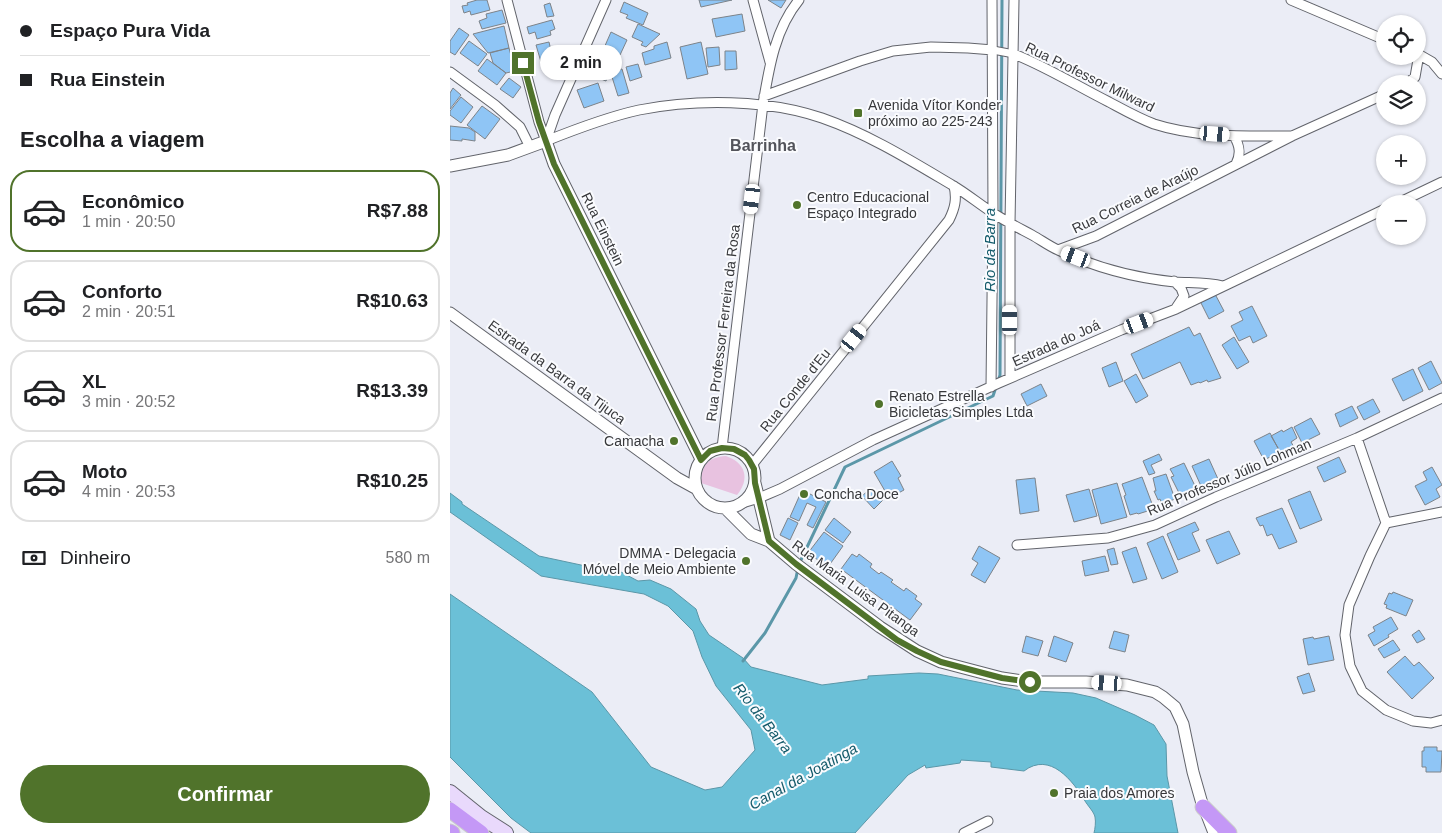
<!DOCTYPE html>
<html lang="pt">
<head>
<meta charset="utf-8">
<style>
	body { margin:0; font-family:Helvetica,sans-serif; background:#f2f2f2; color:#202124; height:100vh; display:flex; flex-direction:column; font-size:19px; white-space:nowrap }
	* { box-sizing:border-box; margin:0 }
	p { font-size:16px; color:#757577 }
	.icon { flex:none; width:28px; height:28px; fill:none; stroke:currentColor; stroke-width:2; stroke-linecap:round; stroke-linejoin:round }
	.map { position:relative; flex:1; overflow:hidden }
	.side { display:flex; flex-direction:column; background:#fff; width:450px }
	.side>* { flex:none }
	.banner { display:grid; align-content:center; height:110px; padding:0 20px; background:#fff }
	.buttons { position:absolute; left:926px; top:15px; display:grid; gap:10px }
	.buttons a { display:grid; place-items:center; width:50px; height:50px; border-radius:50%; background:#fff; box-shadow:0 1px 4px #0004; font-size:25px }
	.end { position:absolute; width:22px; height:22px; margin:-11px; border:6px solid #50732b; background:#fff; box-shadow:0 0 0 2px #fff }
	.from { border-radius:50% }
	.bubble { position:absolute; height:35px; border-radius:18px; background:#fff; box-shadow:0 1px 4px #0004; font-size:16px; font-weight:700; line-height:35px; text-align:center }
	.car { position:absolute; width:15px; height:30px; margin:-15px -8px; border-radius:6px; box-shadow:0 0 4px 1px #0007; background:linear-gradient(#fff 24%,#345 0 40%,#fff 0 76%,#345 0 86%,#fff 0) }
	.banner b { display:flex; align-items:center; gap:18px; height:48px; font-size:19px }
	.banner b+b { border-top:1px solid #e0e0e0 }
	.banner i { width:12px; height:12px; background:#202124 }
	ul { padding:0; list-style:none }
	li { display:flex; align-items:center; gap:15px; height:82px; margin:0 10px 8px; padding:0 10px; border:2px solid #e0e0e0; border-radius:20px }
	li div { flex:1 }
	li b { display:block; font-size:19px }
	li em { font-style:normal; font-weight:700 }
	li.selected { border-color:#50732b }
	li>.icon { width:45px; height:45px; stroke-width:1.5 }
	h2 { padding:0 20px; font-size:22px; line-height:60px }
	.pay { display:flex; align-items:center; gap:12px; height:55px; padding:0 20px; font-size:19px }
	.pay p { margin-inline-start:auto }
	.button { display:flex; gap:10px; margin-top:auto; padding:10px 20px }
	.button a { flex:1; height:58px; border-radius:30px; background:#50732b; color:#fff; font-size:20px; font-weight:700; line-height:58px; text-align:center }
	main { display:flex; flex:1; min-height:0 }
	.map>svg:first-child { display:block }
	.green { fill:#e8c2e0 }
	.water { fill:#6bc0d7; stroke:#5b97a8 }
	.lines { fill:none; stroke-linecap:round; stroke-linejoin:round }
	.stream { stroke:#5b97a8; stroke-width:3 }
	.building { fill:#8fc5f5; stroke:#7d8389 }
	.pedestrian-casing { stroke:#62646b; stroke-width:9 }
	.minor-casing { stroke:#62646b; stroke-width:11 }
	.tertiary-casing { stroke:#62646b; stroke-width:13 }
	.secondary-casing { stroke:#62646b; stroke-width:16 }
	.trunk-casing { stroke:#cbcbcc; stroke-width:17 }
	.pedestrian { stroke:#fff; stroke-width:7 }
	.minor { stroke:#fff; stroke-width:9 }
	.tertiary { stroke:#fff; stroke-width:11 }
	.secondary { stroke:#e9d9fc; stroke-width:14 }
	.trunk { stroke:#c498f6; stroke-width:15 }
	.route { stroke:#50732b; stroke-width:6 }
	.poi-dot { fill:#50732b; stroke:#fafbfe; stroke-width:2 }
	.labels { text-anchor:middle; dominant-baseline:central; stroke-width:4; stroke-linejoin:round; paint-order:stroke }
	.street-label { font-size:14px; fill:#37383b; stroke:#fafbfe }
	.poi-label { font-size:14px; fill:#37383b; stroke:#fafbfe; text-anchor:start }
	.water-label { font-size:15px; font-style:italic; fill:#145b6b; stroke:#fafbfe }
	.quarter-label { font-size:16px; font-weight:bold; fill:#53545b; stroke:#fafbfe }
</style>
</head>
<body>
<main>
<section class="side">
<div class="banner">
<b><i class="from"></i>Espaço Pura Vida</b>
<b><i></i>Rua Einstein</b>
</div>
<h2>Escolha a viagem</h2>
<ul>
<li class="selected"><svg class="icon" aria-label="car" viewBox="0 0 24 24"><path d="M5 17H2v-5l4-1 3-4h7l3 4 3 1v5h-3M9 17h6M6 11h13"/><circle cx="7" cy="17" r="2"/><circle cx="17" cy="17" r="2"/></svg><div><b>Econômico</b><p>1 min · 20:50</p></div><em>R$7.88</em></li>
<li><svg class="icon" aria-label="car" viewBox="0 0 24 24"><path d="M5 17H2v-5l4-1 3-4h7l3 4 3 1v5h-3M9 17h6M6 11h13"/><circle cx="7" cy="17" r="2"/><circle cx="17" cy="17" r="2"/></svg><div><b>Conforto</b><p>2 min · 20:51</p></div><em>R$10.63</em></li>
<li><svg class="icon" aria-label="car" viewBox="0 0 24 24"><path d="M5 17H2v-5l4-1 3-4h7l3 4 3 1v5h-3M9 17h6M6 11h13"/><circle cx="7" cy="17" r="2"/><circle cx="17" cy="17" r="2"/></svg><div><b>XL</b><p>3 min · 20:52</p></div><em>R$13.39</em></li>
<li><svg class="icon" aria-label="car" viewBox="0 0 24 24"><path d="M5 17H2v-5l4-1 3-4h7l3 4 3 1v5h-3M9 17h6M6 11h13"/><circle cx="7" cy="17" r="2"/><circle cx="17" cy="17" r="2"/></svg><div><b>Moto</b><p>4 min · 20:53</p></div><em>R$10.25</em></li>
</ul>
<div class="pay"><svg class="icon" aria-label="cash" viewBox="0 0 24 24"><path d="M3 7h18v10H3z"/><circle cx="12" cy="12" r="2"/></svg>Dinheiro<p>580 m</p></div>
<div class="button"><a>Confirmar</a></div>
</section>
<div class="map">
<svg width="992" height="833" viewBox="0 0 992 833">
	<rect width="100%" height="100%" fill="#ebedf6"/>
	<path class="green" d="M276 456C296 463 300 479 287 495L251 483C251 466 258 457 276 456Z"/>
	<path class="water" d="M0 493 12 502V504L89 556 145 568 147 567 159 573 171 572 188 581 200 580 221 589 246 609 250 621 259 635 293 658 301 667 372 685 418 679V676L469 673 488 674 567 690 623 693 646 698 685 715 704 725 716 744 717 776 728 833H644C645 829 646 822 645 817 644 812 638 806 635 801 623 781 600 751 574 771L541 767V762L511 760 510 763 476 768 475 765 458 775 405 833H81L61 818 0 757V594L142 692 201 767 255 790 272 787 305 750 301 730 266 686 252 657 243 631 218 606 194 594 91 576 0 512Z"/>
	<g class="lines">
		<path class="stream" d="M548 382 550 375 552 0
			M350 562 395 467 543 396 546 387
			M293 661 315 633 346 578 348 568"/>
	</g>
	<path class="building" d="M27 0H37L40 10 21 15 20 11 14 13 12 6 18 5 17 3Z
		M249 0H282L251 7Z
		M318 0H336L331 8Z
		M174 2 198 13 193 25 176 18 178 15 170 12Z
		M100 3 104 16 97 17 94 5Z
		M52 10 56 23 32 29 29 21 37 18 36 14Z
		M292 14 295 31 266 37 262 19Z
		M102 20 105 29 100 31 101 35 87 39 85 32 79 34 77 27Z
		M188 24 210 34 196 47 191 45 193 42 182 37Z
		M54 26 59 48 38 53 23 34Z
		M9 28 19 35 5 55 0 52V41Z
		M161 32 177 40 170 55 154 48Z
		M19 41 37 54 28 66 10 53Z
		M99 42 103 59 91 62 86 45Z
		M217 42 221 58 195 65 192 53 204 49V46Z
		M251 42 258 74 237 79 230 47Z
		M269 47 270 65 258 67 256 48Z
		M59 48 65 71 56 73 43 63 40 53Z
		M275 51H286L287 69 275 70Z
		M151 53 168 60 162 72 160 71 156 81 141 75Z
		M37 59 56 73 47 85 28 71Z
		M188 64 192 77 180 81 176 67Z
		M172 69 179 93 168 96 162 77 165 76 164 71Z
		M59 78 71 87 63 98 50 89Z
		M148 83 154 101 134 108 127 90Z
		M3 88 11 95 0 109V93Z
		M11 97 23 107 11 123 0 115V111Z
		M32 106 50 119 35 139 17 125Z
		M0 126 19 128 25 132V141L12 139V141L0 140Z
		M765 294 774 311 759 319 750 301Z
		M802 306 817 336 803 343 800 336 789 341 781 326 793 320 789 312Z
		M739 327 744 336 750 333 771 378 758 382 757 380 750 383 749 382 741 385 730 362 693 379 681 354Z
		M784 337 799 362 787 369 772 345Z
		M981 361 992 383 979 390 968 368Z
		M666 362 673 381 659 387 652 368Z
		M963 369 973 391 953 401 942 379Z
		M686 374 698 396 686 403 674 381Z
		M591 384 597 396 577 406 571 394Z
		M923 399 930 412 914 420 907 407Z
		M902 406 908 418 890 427 885 414Z
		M861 418 870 434 852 443 844 427Z
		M842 427 847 438 841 442 844 447 831 453 821 436 832 430 833 432Z
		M820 433 830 452 814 460 804 441Z
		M709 454 712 460 701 465 705 473 699 475 693 461Z
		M889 457 896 472 874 482 867 467Z
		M759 459 768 479 751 486 742 466Z
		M442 461 451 476 448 478 454 490 439 498 424 472Z
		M734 463 746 488 730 495 721 477 724 476 720 469Z
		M982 467 992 485 986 489 990 497 975 505 965 486 977 480 973 472Z
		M716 474 725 499 712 504 710 499 708 500 704 491H706L703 478Z
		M692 477 704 509 688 514 687 513 680 515 674 496 676 495 672 484Z
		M585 478 589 511 570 514 566 480Z
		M667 483 677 517 651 524 642 490Z
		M421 488 433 500 424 509 412 496Z
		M639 489 647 516 624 522 616 495Z
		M352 490 376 502 363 528 357 525 366 507 357 503 349 521 340 517Z
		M860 491 872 520 850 529 838 500Z
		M832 508 847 542 829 549 822 534 817 536 813 525 810 526 806 518Z
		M338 518 348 523 340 540 330 535Z
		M384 518 401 532 393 543 375 530Z
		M745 522 749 530 742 533 750 551 728 560 717 534Z
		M779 531 790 554 767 564 756 540Z
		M374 532 393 546 378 567 358 553Z
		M713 536 728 572 712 579 697 543Z
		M529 546 550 558 535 583 521 575 528 563 522 559Z
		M686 547 697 579 683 583 672 552Z
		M664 548 668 564 661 565 657 550Z
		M402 554 407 557 409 554 422 564 420 567 429 574 431 572 443 580 441 582 454 591 456 588 467 596 465 599 472 604 460 620 391 569Z
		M655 556 659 571 635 576 632 561Z
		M943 592 963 600 956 616 936 608 937 605 934 604 939 593 942 594Z
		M941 617 948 629 938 635 939 637 924 646 918 635 925 631 923 627Z
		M969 630 975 639 967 643 962 635Z
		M664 631 679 635 675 652 659 648Z
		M576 636 593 641 588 656 572 652Z
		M604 636 623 643 616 662 598 656Z
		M879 636 884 660 858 665 853 639 863 637 864 639Z
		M943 640 950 650 934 658 928 649Z
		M955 656 964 666 969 662 984 678 962 699 937 672Z
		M859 673 865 691 853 694 847 677Z
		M974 747H987V751H992L991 772H976V767H972V751H974Z"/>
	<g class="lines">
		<g class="pedestrian-casing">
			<path id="pedestrian" d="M543 50 564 54"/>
		</g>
		<g class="minor-casing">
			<path id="minor" d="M57 0 89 122 96 141
				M303 0 320 62
				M841 0 935 40
				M564 54C597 67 627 86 659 102 674 110 688 118 704 124 747 138 795 136 841 136
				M968 54 982 62 992 74
				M0 72 45 105 70 127 80 147
				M957 84 965 77 969 54
				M314 96 410 61 443 51 481 47 518 48 543 50
				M784 136C790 146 791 154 786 164
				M96 141C126 129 157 117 189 110 245 99 317 99 372 118 418 134 460 160 502 185 516 193 529 204 543 213 555 221 569 228 582 235 591 240 599 246 608 250 644 267 685 278 725 282 741 283 757 282 773 286
				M96 141 105 115 156 0
				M946 204 992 182
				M608 250 646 236 842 136 935 94
				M724 281 731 288 734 296 726 308
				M560 378V223L564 0
				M541 387 543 213 542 0
				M907 438 936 523 920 556 899 605 895 635 900 666 912 691 936 710 963 721 981 723 992 720
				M272 448 313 104C319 68 325 29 349 0
				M302 465 499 220C505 208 507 199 504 186
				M289 504 309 498 330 489 423 440 549 383 671 330 726 309 935 209
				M936 523 992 512
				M567 545 658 538 705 525 766 497 907 438 992 398
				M756 815 763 833
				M514 833 538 821"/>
		</g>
		<g class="tertiary-casing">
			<path id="tertiary" d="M0 166 58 155 96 141 104 164 251 459
				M0 313 227 478 247 489
				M245 478a30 30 0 1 1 60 0a30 30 0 1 1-60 0Z
				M305 483 319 541
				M275 508 301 534 319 541 346 564 430 627 467 651 491 662 552 678 580 682H636L677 685 705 692 713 697 725 707 733 724 743 772 753 807"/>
		</g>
		<g class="secondary-casing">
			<path id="secondary" d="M0 792 31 817 56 833"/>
		</g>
		<g class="trunk-casing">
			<path id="trunk" d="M753 807 779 833
				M0 810 31 833
				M0 832 2 833"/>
		</g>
		<use href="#pedestrian" class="pedestrian"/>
		<use href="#minor" class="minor"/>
		<use href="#tertiary" class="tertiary"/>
		<use href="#secondary" class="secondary"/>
		<use href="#trunk" class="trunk"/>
	</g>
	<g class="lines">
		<path class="route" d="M73 63 89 122 104 164 251 460 260 451 272 448 284 449 295 455 299 460 304 469 305 483 319 541 346 564 447 640 467 651 491 662 552 678 580 682"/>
	</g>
	<g class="poi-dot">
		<rect x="403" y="108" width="10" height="10" rx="2.5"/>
		<circle cx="347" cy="205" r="5"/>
		<circle cx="429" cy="404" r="5"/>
		<circle cx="224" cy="441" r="5"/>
		<circle cx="354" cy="494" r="5"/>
		<circle cx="296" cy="561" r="5"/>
		<circle cx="604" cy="793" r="5"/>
	</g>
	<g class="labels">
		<g class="street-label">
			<text transform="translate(640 77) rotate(26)">Rua Professor Milward</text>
			<text transform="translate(685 199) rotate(-26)">Rua Correia de Araújo</text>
			<text transform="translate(153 229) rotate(64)">Rua Einstein</text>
			<text transform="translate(273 323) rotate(-83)">Rua Professor Ferreira da Rosa</text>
			<text transform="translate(606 343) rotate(-24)">Estrada do Joá</text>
			<text transform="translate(107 372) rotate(36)">Estrada da Barra da Tijuca</text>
			<text transform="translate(345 390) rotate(-51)">Rua Conde d'Eu</text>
			<text transform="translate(779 477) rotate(-23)">Rua Professor Júlio Lohman</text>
			<text transform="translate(406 588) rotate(36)">Rua Maria Luisa Pitanga</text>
		</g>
		<g class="poi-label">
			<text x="418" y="105">Avenida Vítor Konder<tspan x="418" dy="16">próximo ao 225-243</tspan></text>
			<text x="357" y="197">Centro Educacional<tspan x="357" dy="16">Espaço Integrado</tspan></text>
			<text x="439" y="396">Renato Estrella<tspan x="439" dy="16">Bicicletas Simples Ltda</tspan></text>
			<text x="214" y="441" text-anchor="end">Camacha</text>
			<text x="364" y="494">Concha Doce</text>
			<text x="286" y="553" text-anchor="end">DMMA - Delegacia<tspan x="286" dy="16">Móvel de Meio Ambiente</tspan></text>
			<text x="614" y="793">Praia dos Amores</text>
		</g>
		<g class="water-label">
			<text transform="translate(539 250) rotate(-90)">Rio da Barra</text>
			<text transform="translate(313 718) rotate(52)">Rio da Barra</text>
			<text transform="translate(353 776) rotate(-29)">Canal da Joatinga</text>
		</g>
		<g class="quarter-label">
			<text x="313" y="145">Barrinha</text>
		</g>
	</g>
</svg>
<div class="buttons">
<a><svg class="icon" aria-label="locate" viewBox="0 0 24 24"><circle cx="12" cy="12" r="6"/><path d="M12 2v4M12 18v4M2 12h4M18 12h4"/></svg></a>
<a><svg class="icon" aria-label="layers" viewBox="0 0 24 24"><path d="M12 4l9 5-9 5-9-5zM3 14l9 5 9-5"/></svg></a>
<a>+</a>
<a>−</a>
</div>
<i class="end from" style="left:580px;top:682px"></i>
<i class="end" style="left:73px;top:63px"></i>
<div class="bubble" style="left:90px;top:45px;width:82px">2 min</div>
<i class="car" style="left:765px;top:134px;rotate:94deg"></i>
<i class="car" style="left:302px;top:199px;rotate:187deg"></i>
<i class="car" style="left:626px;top:257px;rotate:291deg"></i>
<i class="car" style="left:560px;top:320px;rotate:0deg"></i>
<i class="car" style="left:689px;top:323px;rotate:69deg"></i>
<i class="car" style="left:404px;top:338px;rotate:39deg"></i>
<i class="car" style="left:657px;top:683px;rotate:273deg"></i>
</div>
</main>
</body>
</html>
